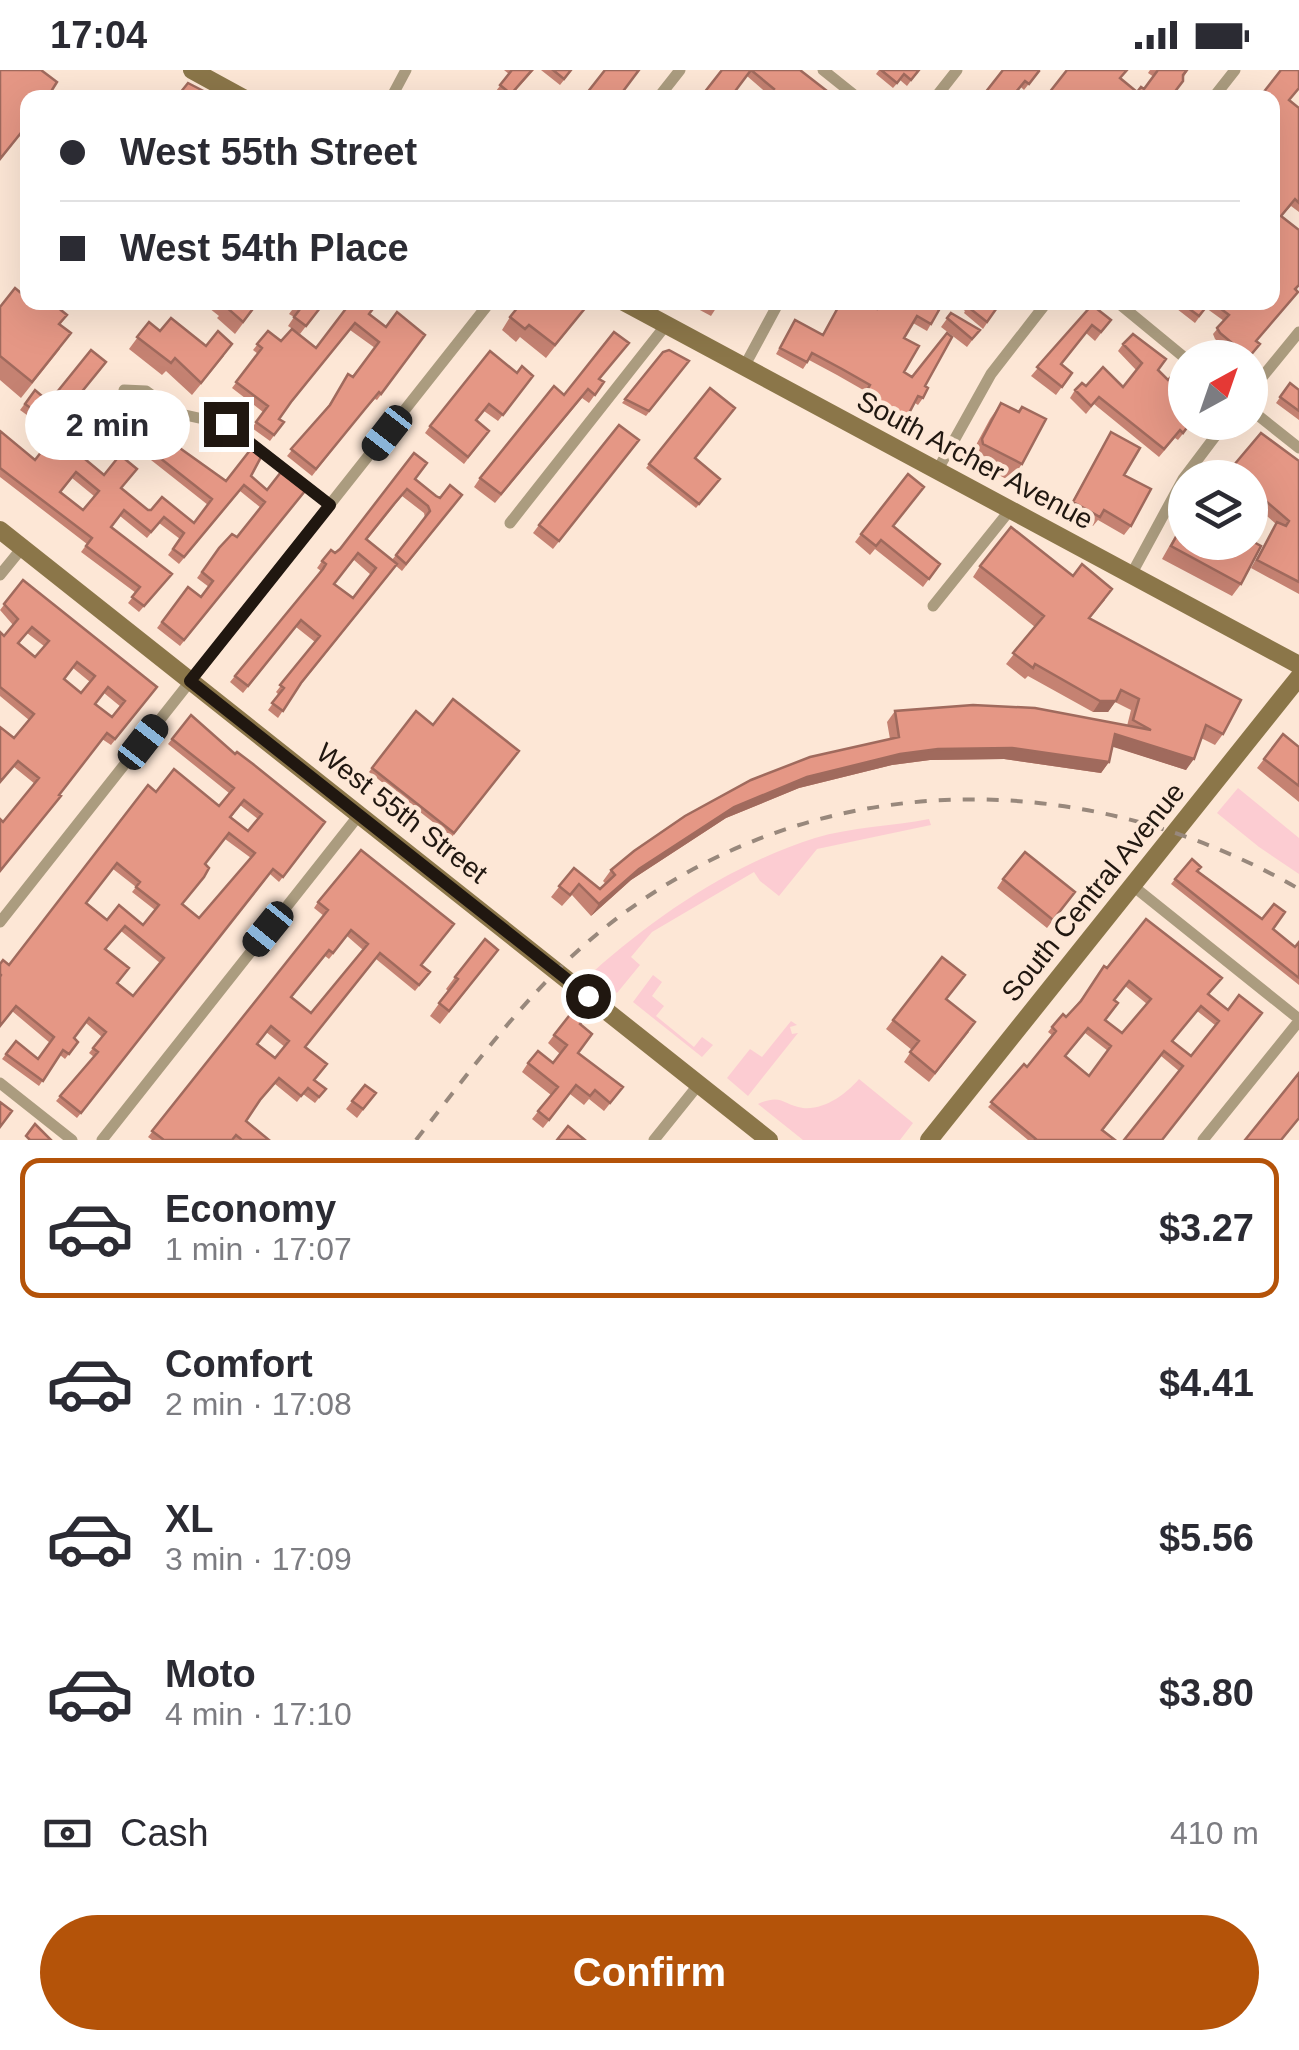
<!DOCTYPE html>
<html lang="en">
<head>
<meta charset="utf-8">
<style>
	body { margin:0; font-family:Arial,sans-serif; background:#f7f7f7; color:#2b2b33; height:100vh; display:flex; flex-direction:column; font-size:38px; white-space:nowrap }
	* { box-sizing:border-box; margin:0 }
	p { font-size:32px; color:#7c7c81 }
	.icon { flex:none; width:55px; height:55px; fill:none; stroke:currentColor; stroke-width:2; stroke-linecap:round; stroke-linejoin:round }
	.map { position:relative; height:1070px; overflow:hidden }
	.drawer { display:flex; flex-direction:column; background:#fff; flex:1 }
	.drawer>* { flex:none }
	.top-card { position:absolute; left:20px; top:20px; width:1260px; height:220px; border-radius:20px; box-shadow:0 10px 40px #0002; display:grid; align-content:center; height:220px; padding:0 40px; background:#fff }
	.needle { width:65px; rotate:40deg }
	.fabs { position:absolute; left:1168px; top:270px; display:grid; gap:20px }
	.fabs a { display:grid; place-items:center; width:100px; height:100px; border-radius:50%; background:#fff; box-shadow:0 10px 40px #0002; font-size:50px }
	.end { position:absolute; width:45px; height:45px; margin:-22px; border:12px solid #201710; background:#fff; box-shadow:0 0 0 5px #fff }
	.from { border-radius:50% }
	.bubble { position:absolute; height:70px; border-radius:35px; background:#fff; box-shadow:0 10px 40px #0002; font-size:32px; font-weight:600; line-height:70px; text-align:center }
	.car { position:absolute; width:30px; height:60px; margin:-30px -15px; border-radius:12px; box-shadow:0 0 8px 2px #0007; background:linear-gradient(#222 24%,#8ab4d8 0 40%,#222 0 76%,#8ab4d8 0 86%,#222 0) }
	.top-card b { display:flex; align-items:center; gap:35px; height:95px; font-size:38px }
	.top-card b+b { border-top:2px solid #e1e1e2 }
	.top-card i { width:25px; height:25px; background:#2b2b33 }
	ul { padding:18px 0 0; list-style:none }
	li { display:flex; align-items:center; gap:30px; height:140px; margin:0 20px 15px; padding:0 20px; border:5px solid transparent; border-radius:20px }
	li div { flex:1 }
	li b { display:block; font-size:38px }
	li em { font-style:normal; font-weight:600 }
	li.on { border-color:#b45309 }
	li>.icon { width:90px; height:90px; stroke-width:1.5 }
	.pay { display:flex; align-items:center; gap:25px; height:110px; padding:0 40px; font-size:38px }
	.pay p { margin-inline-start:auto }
	.primary-button { display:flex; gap:20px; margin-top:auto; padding:20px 40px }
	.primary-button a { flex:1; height:115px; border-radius:60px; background:#b45309; color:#fff; font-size:40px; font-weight:600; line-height:115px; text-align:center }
	.status { display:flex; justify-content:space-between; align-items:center; height:70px; padding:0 50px; background:#fff; direction:ltr }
	.status svg { height:28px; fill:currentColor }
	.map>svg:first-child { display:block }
	.green { fill:#fcccd2 }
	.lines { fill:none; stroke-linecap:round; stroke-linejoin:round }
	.street { stroke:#ab9c7f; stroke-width:11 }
	.secondary { stroke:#8b7649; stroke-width:18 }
	.rail { stroke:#98887c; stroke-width:4; stroke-dasharray:12 12; stroke-linecap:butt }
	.wall { fill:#c58272; fill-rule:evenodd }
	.shaded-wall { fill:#a06a5d }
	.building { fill:#e59785; stroke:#a06a5d; stroke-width:2.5; fill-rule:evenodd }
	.route { stroke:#201710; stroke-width:12 }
	.labels { text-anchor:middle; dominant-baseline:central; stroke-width:9; stroke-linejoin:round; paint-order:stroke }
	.street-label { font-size:28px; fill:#201710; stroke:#fde7d6 }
</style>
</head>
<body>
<div class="status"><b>17:04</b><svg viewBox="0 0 49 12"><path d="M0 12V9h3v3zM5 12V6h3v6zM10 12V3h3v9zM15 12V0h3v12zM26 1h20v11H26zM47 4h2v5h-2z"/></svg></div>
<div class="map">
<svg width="1299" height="1070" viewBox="0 0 1299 1070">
	<rect width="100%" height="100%" fill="#fde7d6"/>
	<path class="green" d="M1238 718 1299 768V804L1259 777 1217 743Z
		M929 749 931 755 817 779 779 826 760 811 754 802 652 862 631 887 640 895 617 923 593 902C658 844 731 795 815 768 851 757 893 756 929 749Z
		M653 905 662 912 652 926 664 936 656 946 694 977 702 967 713 975 702 987 633 932Z
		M791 951 797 955 790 957 792 964 798 963 748 1026 727 1008 750 979 762 987Z
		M859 1009 913 1053 900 1070H803L758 1034C782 1023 783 1035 803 1038 825 1040 846 1024 859 1009Z"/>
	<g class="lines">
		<path class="street" d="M823 0 858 28
			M391 28 406 0
			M658 28 680 0
			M935 28 957 0
			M1213 28 1235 0
			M1117 232 1185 288
			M744 297 779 232
			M124 320 146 321 176 343 226 354 330 435
			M1250 322 1299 262
			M1250 339 1299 378
			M937 401 991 304 1047 232
			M510 453 666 255
			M0 505 22 478
			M1131 505 1183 409 1226 352
			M933 536 1010 440
			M1133 816 1299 949
			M0 852 490 232
			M0 1013 72 1070
			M102 1070 359 745
			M654 1070 699 1014
			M1203 1070 1299 951"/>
		<path class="secondary" d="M192 0 243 28
			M624 232 1299 595
			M0 460 769 1070
			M929 1070 1299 607"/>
		<path class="rail" d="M416 1070C472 999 526 923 596 865 799 696 1076 690 1299 819"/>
	</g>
	<path class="wall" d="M504 0H534L509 28H503L496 21 509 4Z
		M541 0H572L560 15Z
		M722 0H800L769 25 747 6Z
		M879 0H919L907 16 900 10 893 18 876 4Z
		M1003 0 1039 1 1024 20Z
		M1150 0H1188L1171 28H1045L1121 9 1137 22 1144 19 1154 7 1148 3Z
		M1290 30 1299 38V142L1291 136 1281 147 1299 160V216L1256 272 1250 288H1238L1215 269 1213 264 1224 251 1206 238 1195 253 1168 232H1272Z
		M27 228 67 245 60 255V279L21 328 0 310V237Z
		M205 232H259L235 264 217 248 219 246 204 234Z
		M298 232 320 238 300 264 288 256 294 247 289 244Z
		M685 232H720L711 246Z
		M840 232H864L877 239 926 232 931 254 927 261 913 253 904 268V302L925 316 923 328 918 335 915 333 902 354 860 330 865 321 837 305 809 290 803 299 776 284 795 250 823 265Z
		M954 232H1001L983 259 964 243 965 241Z
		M1092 235 1111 250 1095 271 1086 263 1061 295 1072 303 1056 325 1031 306Z
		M586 237 546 288 520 267 516 272 502 260 510 247Z
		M951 243 980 260 967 277 941 257Z
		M369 244 386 257 425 265 377 330 375 329 360 345 312 406 287 386 375 278 350 260 287 338 279 349 284 352 270 371 252 358 263 342 232 318 258 284 253 280 268 261 281 271 316 278Z
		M149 252 160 261 206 276 224 286 192 325 166 301 162 305 129 279Z
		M1123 274 1158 301 1192 352 1178 370 1175 368 1159 387 1094 334 1086 344 1070 328 1075 320 1086 316 1123 317 1136 300 1118 281Z
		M663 282 689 291 646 346 622 333Z
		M517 303 533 306 498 351 484 341 476 351 489 361 464 394 425 363 430 356Z
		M600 309 604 312 589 333 582 328 495 433 474 417 480 408 564 325Z
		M1290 313 1299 320V350L1276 333Z
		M710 318 695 389 720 409 696 438 646 398Z
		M35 320 49 332 80 324 136 363 117 387 68 348 54 365 20 340Z
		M1001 333 1019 342 1022 394 1010 411 971 390 970 386 990 349Z
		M0 361 35 390 55 364 148 440 194 453 208 435 151 390 167 369 226 411 251 406 267 420 305 421 180 576 157 558 188 517 201 527 209 517 197 508 219 478 237 467 261 438 240 421 179 494 168 485 180 469 159 453 147 468 120 446 111 457 167 510 139 542 128 533 136 523 81 482 87 474 0 407ZM72 408 94 426 83 440 61 422Z
		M1111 362 1124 405 1131 456 1124 465 1098 450 1093 456 1067 441Z
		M639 370 553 479 533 463 539 455Z
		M1299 391V524L1251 498 1276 454 1250 431V408H1224L1228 402Z
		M415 409 436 426 440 428 462 425 402 501 396 496 298 618 278 648 268 640 279 625 276 622 315 572 296 557 243 623 230 612 321 501 317 498 322 491 335 483ZM402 426 424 443 425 448 392 490 367 470ZM354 490 371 505 353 528 334 514Z
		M1185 448V472L1241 514 1232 526 1162 489Z
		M893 456 940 494 923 517 875 479 870 485 855 472 861 464Z
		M980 496 1105 530 1090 548 1223 664 1215 675 1201 668 1186 700 1112 676 1109 692 1101 703 1004 689 930 690 892 695 799 718 726 748 631 810 591 846 572 825 562 836 551 827 574 798 600 819 606 814 603 811 611 800 890 669 887 652 895 641 1127 656 1131 640 1115 632 1108 642H1093L1028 606 1025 609 1006 594 1035 557 973 507Z
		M23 510 157 617 111 675 102 669 3 752 35 714 14 697V668L29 650 0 626V562L4 566 13 555 0 540ZM27 563 44 576 35 587 19 574ZM73 598 90 612 81 623 64 610ZM104 623 121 637 112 647 95 635Z
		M191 645 235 684 325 752 279 812 270 804 77 1048 56 1031 94 987 89 983 102 967 86 953 74 968V977L65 989 60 985 39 1016 2 989 16 971 38 989 50 973 12 941 0 956V894L9 895 156 722 219 736 229 723 168 674ZM240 735 258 749 248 761 231 748ZM225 769 251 788 199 848 182 835 205 794ZM113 799 136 817 132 822 155 840 143 855 107 850 86 833ZM121 861 160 893 133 926 117 913 106 879Z
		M433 655 519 681 452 767 369 702 372 698Z
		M1299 677V732L1257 698 1264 689Z
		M1197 801 1295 877 1299 872V915L1171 814 1175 809Z
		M1003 809 1075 822 1047 858 997 818Z
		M318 832 421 895 430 902 415 921 376 889 305 977 315 1010 326 1019 315 1033 303 1024 297 1032 275 1014 256 1035 246 1051 269 1070H152L148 1067 324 846 314 838ZM347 866 363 880 311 943 292 927 325 886 329 889ZM266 962 285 977 275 988 257 974Z
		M498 880 440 954 430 946 448 921 446 919 455 907Z
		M1107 898 1209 924 1228 940 1179 1001 1161 986 1103 1060 1115 1070H1028L988 1037 1027 997 1053 966 1048 962 1052 957 1066 947ZM1125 916 1147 934 1122 963 1105 950 1114 930ZM1197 941 1215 955 1191 986 1173 971ZM1085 963 1108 981 1089 1006 1065 986Z
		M893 950 969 962 929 1012 904 992 912 980 886 959Z
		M580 954 578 983 623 1017 604 1041 589 1029 584 1035 570 1024 543 1058 532 1049 551 1025 522 1002 528 993H553L560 984 548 973 554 965Z
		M365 1015 376 1023 357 1048 346 1039Z"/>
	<path class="shaded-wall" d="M1100 631H1116L1108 642H1093Z
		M1115 664 1194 689 1186 700 1107 675Z
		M1012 678 1109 692 1101 703 1004 689 930 690 892 695 799 718 726 748 631 810 591 846 599 834 639 799 734 737 807 707 900 684 938 679Z"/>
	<path class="building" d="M0 0H41L57 12 47 28H28V54L0 89Z
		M512 0H532L511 24 500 15Z
		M553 0H571L564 9Z
		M605 0H639L618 28H583Z
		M722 0H751L730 28H700Z
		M751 0H800L827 21 822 28H767L774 19Z
		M881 0H919L911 10 904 4 897 13Z
		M1003 0H1038L1039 1 1029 14 1025 11 1011 28H981Z
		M1067 0H1127L1120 8 1137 22 1141 17 1144 19 1158 0H1187L1183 5V11L1170 28 1167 25 1164 28H1045Z
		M1281 0H1299V18L1289 30 1299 38V133L1295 129 1281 146 1299 160V215L1295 219 1298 222 1256 271 1260 274 1249 287 1220 263 1217 258 1229 245 1212 232H1272V28H1259Z
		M188 13 217 28H176Z
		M15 218 27 228 28 227V232H51L67 245 59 254 71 263 32 312 0 286V237Z
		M225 232H258L243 252 225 236 227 234Z
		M298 232H313L320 238 306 256 294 247 300 239 295 236Z
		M351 232H378L369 244 386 257 397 242 425 265 381 324 379 322 365 339 316 399 291 379 330 335 348 304 353 307 379 272 355 253 291 332 279 349 284 352 274 365 256 352 268 336 236 312 262 278 257 274 268 261 281 271 292 259 316 278Z
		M522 232H581L586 237 555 275 529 255 525 259 510 247Z
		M706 232H720L717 238Z
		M841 232H864L877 239 882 232H927L939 240 931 254 917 246 904 268 919 276 904 302 912 307 947 263 952 267 925 316 928 318 923 328 918 326 907 347 865 324 870 315 842 299 812 283 807 292 780 278 795 250 823 265Z
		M967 232H1001L987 252 968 237 970 234Z
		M1180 232H1210L1199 246Z
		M1092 235 1111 250 1101 262 1092 255 1061 294 1072 303 1062 317 1037 297Z
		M951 243 980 260 972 269 947 248Z
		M171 248 206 276 218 261 232 274 201 313 175 288 171 293 137 267 149 252 160 261Z
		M614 262 629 273 599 309 604 312 595 325 588 319 501 424 480 408 554 316 564 325Z
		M1133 264 1166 289 1158 300 1168 310 1179 299 1185 304V352H1191L1183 363 1180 360 1164 379 1099 327 1091 336 1075 320 1082 313 1086 316 1103 297 1123 317 1142 293 1123 274Z
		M91 280 106 292 80 324 136 363 122 381 72 341 59 358 25 334 35 320 49 332Z
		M669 280 689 291 649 341 625 329 663 282Z
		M490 281 517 303 522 296 533 306 503 345 489 334 476 350 489 361 468 387 430 356Z
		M1290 313 1299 320V341L1280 327Z
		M710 318 735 338 695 388 720 409 699 434 649 394Z
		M1001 333 1019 342 1022 337 1046 349 1022 394 983 374 982 369Z
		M619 355 639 370 559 471 539 455Z
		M0 361 35 390 55 364 104 405 120 385 137 399 121 418 148 440H151L162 427 194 453 212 429 155 384 167 369 226 411 251 379 261 387 251 406 267 420 281 402 305 421 184 570 162 552 188 517 201 527 213 511 202 502 219 478 232 464 237 467 265 432 244 415 184 487 173 479 184 463 164 447 151 462 124 440 111 457 172 504 144 536 132 527 140 517 86 476 92 468 0 398ZM76 402 99 421 83 440 60 422Z
		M1111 362 1140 378 1124 405 1151 419 1131 456 1104 440 1100 447 1073 432Z
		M1261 363 1299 391V512L1257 490 1277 452 1286 456 1289 451 1252 419 1250 420V408H1235L1228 402Z
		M414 383 427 393 415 409 436 426 440 428 450 415 462 425 406 494 396 485 430 441 428 436 407 419 394 434 366 469 397 494 301 613 283 641 272 633 284 618 280 615 320 566 301 550 248 616 235 606 323 499 326 494 322 491 331 480 335 483 340 479ZM358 483 376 498 353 528 334 514Z
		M908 404 924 417 893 456 940 494 929 509 881 470 876 476 861 464Z
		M1185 451V472H1250V470L1261 476 1241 514 1171 476Z
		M1011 457 1073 506 1082 494 1112 519 1089 548 1241 630 1223 664 1206 655 1194 689 1115 664 1109 692 1012 678 938 679 900 684 807 707 734 737 639 799 599 834 579 814 570 825 559 816 574 798 600 819 615 805 611 800 634 781 685 746 751 710 810 687 899 667 895 641 973 635 1035 638 1151 660 1133 650 1139 629 1121 620 1116 631H1100L1035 594 1033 598 1013 583 1044 546 980 496Z
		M23 510 157 617 115 669 107 663 59 725 61 726 0 801V749L3 752 39 708 18 691 0 712V657L14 668 34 644 0 617V562L4 566 18 549 4 534ZM32 557 49 571 35 587 18 573ZM77 592 95 606 81 623 64 609ZM108 617 125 631 112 647 95 634Z
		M453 629 519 681 454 763 372 698 416 641 433 655Z
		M191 645 235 684 237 682 253 694 325 752 283 807 273 799 81 1043 60 1026 98 982 93 978 106 962 89 948 74 968 78 972 69 984 63 980 43 1011 6 984 16 971 38 989 54 967 16 936 0 956V907L1 905 0 904V894L3 890 9 895 148 715 156 722 174 699 219 736 234 718 172 669ZM244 730 262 744 248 761 230 747ZM229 763 255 783 199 848 182 834 204 807 209 798 205 794ZM117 793 140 812 136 817 159 835 143 855 119 835 107 850 86 833ZM125 856 164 888 133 926 117 913 129 898 105 879Z
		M1283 664 1299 677V716L1264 689Z
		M361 780 454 854 421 895 430 902 419 915 380 883 305 977 327 994 314 1010 326 1019 319 1027 308 1018 301 1026 279 1008 260 1030 246 1051 269 1070H242L236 1065 232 1070H164L152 1061 328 840 318 832ZM351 860 368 874 311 943 291 927 329 880 333 883ZM271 956 289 971 275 988 257 974Z
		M1025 782 1075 822 1053 850 1003 809Z
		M1192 789 1201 797 1197 801 1262 849 1274 834 1285 842 1273 859 1295 877 1299 872V908L1175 809Z
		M1146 849 1222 908 1208 924 1228 940 1239 925 1262 943 1162 1070H1124L1183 996 1164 981 1102 1060 1115 1070H1035L1036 1069 991 1032 1024 994 1027 997 1056 961 1052 957 1063 944 1066 947 1081 931 1104 896 1107 898ZM1129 911 1151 929 1122 963 1105 950 1118 933 1114 930ZM1201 936 1219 951 1191 986 1172 971ZM1088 958 1111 976 1089 1006 1065 986Z
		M485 869 498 880 449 941 439 933 458 909 455 907Z
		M942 887 965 905 946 929 975 952 935 1003 910 982 919 971 893 950Z
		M576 937 586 945 580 954 592 964 578 983 623 1017 610 1033 595 1020 590 1026 576 1015 549 1050 538 1041 558 1017 528 993 538 981 553 993 567 975 554 965Z
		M1299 1003V1048L1281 1070H1245Z
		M365 1015 376 1023 363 1039 352 1031Z
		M0 1032 12 1041 0 1057Z
		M35 1054 51 1070H30L26 1066Z
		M568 1056 585 1070H557Z"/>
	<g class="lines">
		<path class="route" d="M226 354 330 435 190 611 588 926"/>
	</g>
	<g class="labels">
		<g class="street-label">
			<text transform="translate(975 390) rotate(28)">South Archer Avenue</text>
			<text transform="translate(402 743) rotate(38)">West 55th Street</text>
			<text transform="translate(1093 822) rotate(-51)">South Central Avenue</text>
		</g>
	</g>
</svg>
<div class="fabs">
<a><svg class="needle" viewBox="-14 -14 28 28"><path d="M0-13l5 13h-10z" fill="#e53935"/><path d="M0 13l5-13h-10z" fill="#7c7c81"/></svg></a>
<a><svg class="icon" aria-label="layers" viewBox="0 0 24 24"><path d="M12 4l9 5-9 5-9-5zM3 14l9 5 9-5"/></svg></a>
</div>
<i class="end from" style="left:588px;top:926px"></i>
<i class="end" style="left:226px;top:354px"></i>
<div class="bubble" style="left:25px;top:320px;width:165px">2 min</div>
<i class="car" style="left:387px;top:363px;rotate:218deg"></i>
<i class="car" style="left:143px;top:672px;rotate:38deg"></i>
<i class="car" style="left:268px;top:859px;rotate:219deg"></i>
<div class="top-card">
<b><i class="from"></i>West 55th Street</b>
<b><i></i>West 54th Place</b>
</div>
</div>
<section class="drawer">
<ul>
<li class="on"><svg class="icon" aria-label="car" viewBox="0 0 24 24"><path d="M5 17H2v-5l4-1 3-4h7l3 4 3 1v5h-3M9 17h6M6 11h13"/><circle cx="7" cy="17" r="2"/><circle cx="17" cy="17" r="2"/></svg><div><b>Economy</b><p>1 min · 17:07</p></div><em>$3.27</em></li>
<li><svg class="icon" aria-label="car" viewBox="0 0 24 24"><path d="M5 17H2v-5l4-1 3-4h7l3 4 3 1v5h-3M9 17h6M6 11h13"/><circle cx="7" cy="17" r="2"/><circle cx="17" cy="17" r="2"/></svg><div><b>Comfort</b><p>2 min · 17:08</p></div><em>$4.41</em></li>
<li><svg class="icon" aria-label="car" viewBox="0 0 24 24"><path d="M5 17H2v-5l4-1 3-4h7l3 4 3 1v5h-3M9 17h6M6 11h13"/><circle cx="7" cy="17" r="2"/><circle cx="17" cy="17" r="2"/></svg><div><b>XL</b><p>3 min · 17:09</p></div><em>$5.56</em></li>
<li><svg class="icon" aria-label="car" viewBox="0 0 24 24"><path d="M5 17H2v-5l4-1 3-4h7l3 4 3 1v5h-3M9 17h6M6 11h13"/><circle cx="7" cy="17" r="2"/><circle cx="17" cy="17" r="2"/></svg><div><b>Moto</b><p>4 min · 17:10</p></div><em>$3.80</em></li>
</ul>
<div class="pay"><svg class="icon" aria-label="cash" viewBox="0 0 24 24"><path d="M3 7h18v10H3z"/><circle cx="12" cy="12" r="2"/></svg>Cash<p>410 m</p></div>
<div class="primary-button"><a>Confirm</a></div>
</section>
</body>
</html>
